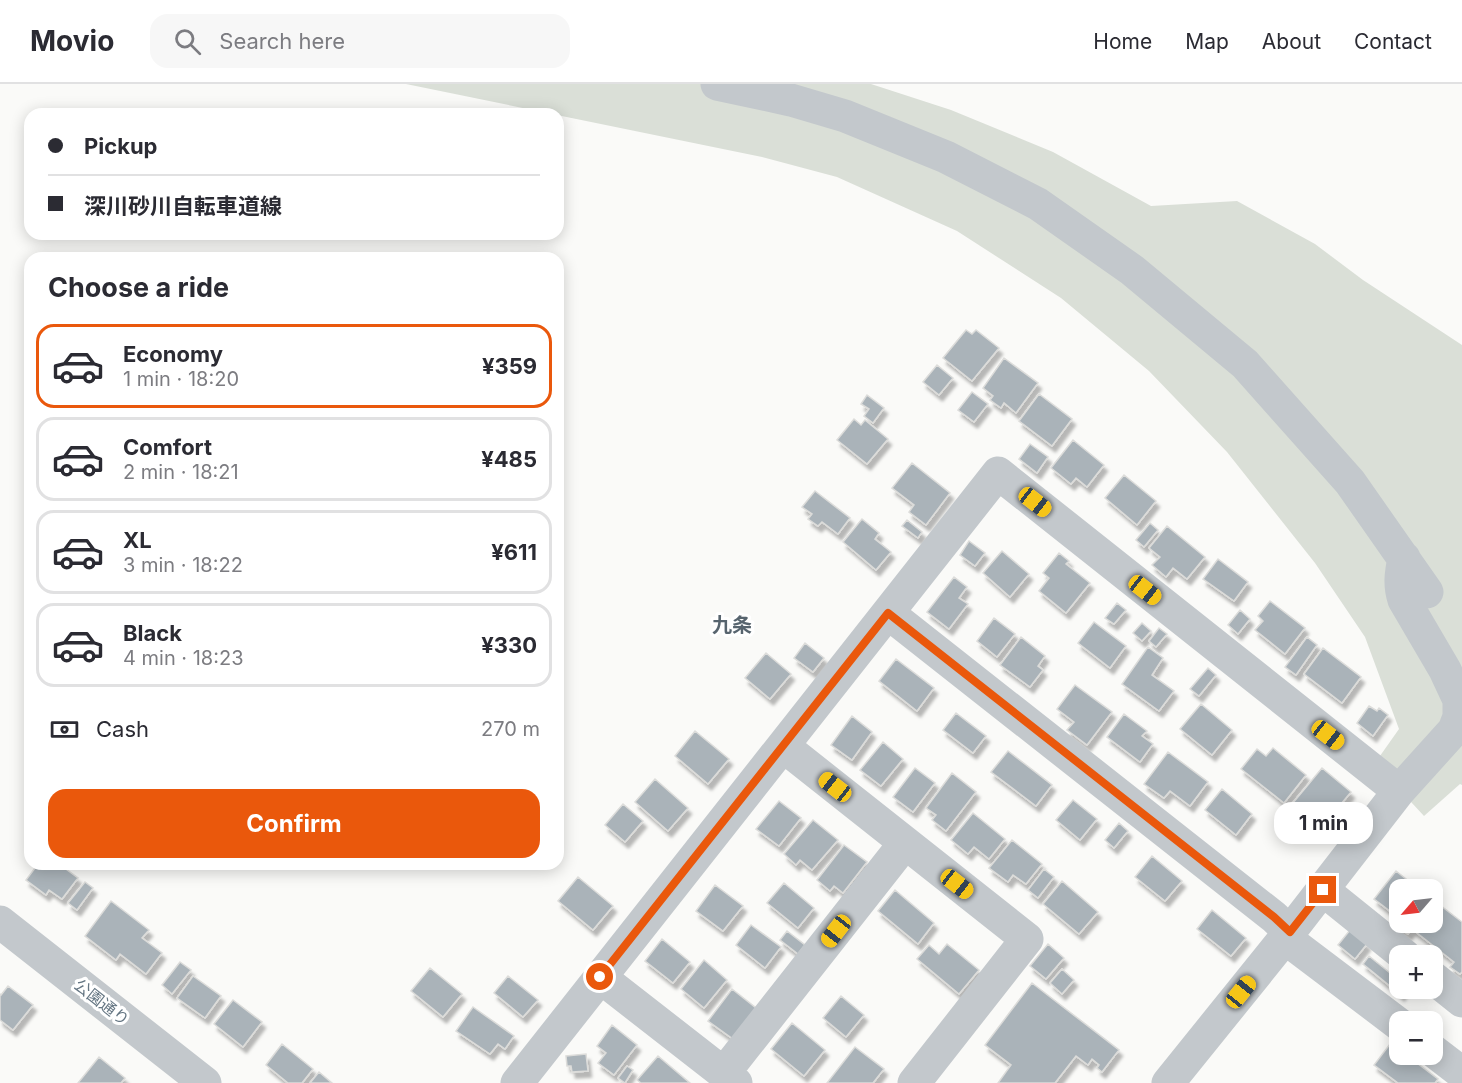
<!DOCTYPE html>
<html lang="en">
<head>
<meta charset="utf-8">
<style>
	body { margin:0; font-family:Inter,"Noto Sans JP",sans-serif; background:#f7f7f7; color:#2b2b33; height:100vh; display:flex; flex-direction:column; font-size:22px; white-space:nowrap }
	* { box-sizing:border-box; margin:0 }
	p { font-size:20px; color:#7c7c81 }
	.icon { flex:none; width:33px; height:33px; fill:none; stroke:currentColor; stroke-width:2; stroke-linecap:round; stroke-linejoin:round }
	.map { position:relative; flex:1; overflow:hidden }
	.panel { position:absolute; left:24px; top:168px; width:540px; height:618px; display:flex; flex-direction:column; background:#fff; border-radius:18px; box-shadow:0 3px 15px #0003 }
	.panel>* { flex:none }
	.banner { position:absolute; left:24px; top:24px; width:540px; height:132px; border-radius:18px; box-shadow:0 3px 15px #0003; display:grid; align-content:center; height:132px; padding:0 24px; background:#fff }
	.needle { width:39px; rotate:242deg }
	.tools { position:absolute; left:1389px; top:795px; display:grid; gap:12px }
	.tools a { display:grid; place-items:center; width:54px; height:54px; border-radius:12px; background:#fff; box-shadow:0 3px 15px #0003; font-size:30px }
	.end { position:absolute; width:27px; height:27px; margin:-14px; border:8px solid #ea580c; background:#fff; box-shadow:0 0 0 3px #fff }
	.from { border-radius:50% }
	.bubble { position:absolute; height:42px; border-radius:18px; background:#fff; box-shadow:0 3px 15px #0003; font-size:20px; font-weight:700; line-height:42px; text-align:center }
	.car { position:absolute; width:18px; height:36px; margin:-18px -9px; border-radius:8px; box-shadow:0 0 4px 2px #0007; background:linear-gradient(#f5c518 24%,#345 0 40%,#f5c518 0 76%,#345 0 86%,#f5c518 0) }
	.banner b { display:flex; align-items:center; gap:21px; height:57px; font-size:22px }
	.banner b+b { border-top:2px solid #e1e1e2 }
	.banner i { width:15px; height:15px; background:#2b2b33 }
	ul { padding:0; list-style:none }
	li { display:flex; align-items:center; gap:18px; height:84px; margin:0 12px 9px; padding:0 12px; border:3px solid #e1e1e2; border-radius:18px }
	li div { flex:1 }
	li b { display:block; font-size:22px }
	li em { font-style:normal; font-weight:700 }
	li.current { border-color:#ea580c }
	li>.icon { width:54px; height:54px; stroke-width:1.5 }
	h2 { padding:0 24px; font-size:27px; line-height:72px }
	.pay { display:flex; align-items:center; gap:15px; height:66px; padding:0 24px; font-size:22px }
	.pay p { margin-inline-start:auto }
	.action { display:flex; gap:12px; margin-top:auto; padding:12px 24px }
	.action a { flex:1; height:69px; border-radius:18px; background:#ea580c; color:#fff; font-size:24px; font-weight:700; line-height:69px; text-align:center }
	header { display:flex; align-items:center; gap:36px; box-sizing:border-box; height:84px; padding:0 30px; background:#fff; border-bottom:2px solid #e1e1e2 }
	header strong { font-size:28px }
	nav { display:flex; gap:33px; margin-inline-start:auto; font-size:21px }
	.search { width:420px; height:54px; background:#f7f7f7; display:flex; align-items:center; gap:15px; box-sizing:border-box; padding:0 21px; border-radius:18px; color:#7c7c81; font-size:22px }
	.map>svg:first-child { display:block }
	.green { fill:#dadfd7 }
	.building { fill:#aab3b9; stroke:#dcdcda; stroke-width:1.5; filter:url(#shadow) }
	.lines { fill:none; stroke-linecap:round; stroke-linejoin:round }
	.minor { stroke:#c3c8cc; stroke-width:33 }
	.route { stroke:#ea580c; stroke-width:8 }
	.labels { text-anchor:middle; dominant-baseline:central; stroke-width:6; stroke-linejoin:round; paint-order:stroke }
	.street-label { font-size:16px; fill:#657683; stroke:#fff }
	.quarter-label { font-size:20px; font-weight:bold; fill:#57646e; stroke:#fff }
</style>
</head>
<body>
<header>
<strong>Movio</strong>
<div class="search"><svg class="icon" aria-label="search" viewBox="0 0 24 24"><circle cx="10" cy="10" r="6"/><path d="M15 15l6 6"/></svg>Search here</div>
<nav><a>Home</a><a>Map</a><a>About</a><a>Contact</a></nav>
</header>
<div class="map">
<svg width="1462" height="999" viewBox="0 0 1462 999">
	<defs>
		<filter id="shadow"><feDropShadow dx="3.5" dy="6" stdDeviation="1.5" flood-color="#0004"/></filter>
	</defs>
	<rect width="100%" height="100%" fill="#fafaf8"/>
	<path class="green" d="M406 0H871L951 26 1053 68 1151 122 1237 117 1315 160 1363 196 1462 261V701L1460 700 1424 732 1375 679 1399 645 1365 553 1315 479 1227 368 1149 287 1061 214 957 147 837 93 762 73Z"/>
	<path class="building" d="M966 246 972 250 976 246 999 264 972 297 943 274Z
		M1004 274 1038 299 1016 329 1004 319 1001 324 990 316 993 312 983 304Z
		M937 281 953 294 939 311 923 298Z
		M972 308 988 320 974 338 958 326Z
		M1039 310 1072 335 1052 362 1019 337Z
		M867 311 884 324 873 339 864 332 869 325 861 320Z
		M854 335 861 341 865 336 888 355 867 380 837 356Z
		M1073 356 1104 381 1087 403 1076 394 1071 400 1051 384Z
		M1030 360 1048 373 1037 389 1019 375Z
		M912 379 950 409 926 441 909 428 914 421 892 404Z
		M1124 391 1156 417 1137 441 1105 414Z
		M815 407 850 434 838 450 822 438 818 442 808 435 812 430 802 423Z
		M862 435 879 449 875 455 891 468 876 486 843 458Z
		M907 436 922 448 918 454 902 442Z
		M1150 439 1158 446 1144 463 1136 456Z
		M1167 442 1205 473 1187 495 1173 484 1166 493 1152 481 1160 473 1149 464Z
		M969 457 985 469 975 482 960 471Z
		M1002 467 1029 490 1010 513 983 489Z
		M1059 469 1069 477 1066 480 1090 499 1066 529 1039 507 1049 494 1043 489Z
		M1218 475 1248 498 1234 517 1203 495Z
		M954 493 967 503 959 514 968 520 949 545 927 528Z
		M1270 517 1305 544 1285 570 1255 546 1263 537 1258 532Z
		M1117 519 1126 526 1114 540 1105 534Z
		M1240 526 1250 535 1238 550 1228 541Z
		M994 534 1015 550 997 573 977 557Z
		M1094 538 1126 562 1110 584 1078 559Z
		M1142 539 1151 547 1142 557 1133 549Z
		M1159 544 1167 550 1156 563 1149 557Z
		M1021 553 1045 572 1038 582 1043 586 1030 603 1000 581Z
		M1307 553 1317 561 1296 591 1285 583Z
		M805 559 824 574 813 588 794 574Z
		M1148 563 1163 574 1152 591 1174 607 1159 627 1122 600Z
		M1323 564 1361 593 1342 619 1304 590Z
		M766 569 791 590 770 615 745 594Z
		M896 575 934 604 917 627 879 597Z
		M1208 584 1216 591 1199 612 1190 605Z
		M1075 601 1112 628 1087 661 1067 646 1074 638 1057 625Z
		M1201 620 1232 646 1212 671 1180 645Z
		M1369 622 1377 627 1379 624 1388 631 1373 652 1357 639Z
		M956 629 986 652 973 669 943 646Z
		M1124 630 1147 647 1142 652 1153 660 1140 678 1107 653Z
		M852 632 872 648 852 676 831 661Z
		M695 647 729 675 708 700 675 672Z
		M883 658 903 675 881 702 860 686Z
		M1273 664 1306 691 1284 719 1241 685 1257 665 1266 672Z
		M1008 667 1052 701 1036 722 991 688Z
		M1168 668 1208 698 1190 722 1170 707 1164 714 1144 700Z
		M915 684 935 699 913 728 893 713Z
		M1322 684 1351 708 1316 750 1287 726Z
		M952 689 976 708 946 747 932 736 936 731 926 724Z
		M655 695 688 724 668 747 635 718Z
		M1222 705 1252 730 1236 751 1205 726Z
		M1073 716 1097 735 1080 756 1056 736Z
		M779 717 801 734 779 762 756 745Z
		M623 720 643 737 625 758 605 741Z
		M973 729 1005 755 989 775 974 763 968 770 951 756Z
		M813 736 838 756 812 786 800 776 796 781 784 770Z
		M1119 739 1128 747 1114 764 1105 756Z
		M1012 756 1042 780 1026 800 1013 791 1008 798 989 784Z
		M844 761 867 778 843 809 834 802 830 807 817 796Z
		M1152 772 1182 797 1165 817 1135 793Z
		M38 780H59L78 794 62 815 49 806 46 811 26 796Z
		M1044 785 1054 793 1038 814 1028 806Z
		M1396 787 1420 806H1400V838H1432V815L1462 838V888L1460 890 1450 883 1454 878 1412 845 1408 850 1395 840 1399 834 1374 815Z
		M578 793 613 822 593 846 558 817Z
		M1062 797 1098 828 1079 850 1043 820Z
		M85 798 93 804 77 826 68 819Z
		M784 799 814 824 798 844 767 819Z
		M715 801 743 822 723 847 696 827Z
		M895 806 934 839 918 860 878 827Z
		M111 817 149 846 142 854 162 869 146 890 120 870 116 876 85 852Z
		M1212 826 1246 854 1231 872 1197 845Z
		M751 841 781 863 765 884 736 861Z
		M1350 846 1367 860 1355 875 1338 861Z
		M787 847 805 861 798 870 780 856Z
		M662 855 690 878 673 899 645 877Z
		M947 860 979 886 959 910 917 875 929 861 939 870Z
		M1048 860 1064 874 1046 895 1030 882Z
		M1369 872 1400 897V904H1405L1401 911 1363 880Z
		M704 876 727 896 704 924 681 905Z
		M180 878 191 886 172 910 162 901Z
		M430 884 462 910 443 933 411 907Z
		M1062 885 1074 896 1062 910 1050 899Z
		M193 892 221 912 205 934 177 914Z
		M508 892 538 916 523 933 494 909Z
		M1032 899 1119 966 1102 988 1097 984 1099 981 1092 975 1088 981 1076 972 1055 999H998L1011 981 985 961Z
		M8 902 33 921 13 946 0 936V910L1 911Z
		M732 905 756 924 733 955 708 937Z
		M841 912 864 931 846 953 823 934Z
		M233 916 262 938 243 963 214 940Z
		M473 923 514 952 505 965 498 960 490 970 456 947Z
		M792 939 825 966 804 992 771 965Z
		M612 941 637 961 614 991 598 979 606 969 597 962Z
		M282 960 313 985 302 999H288L266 981Z
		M1390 960 1400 967V970H1405L1438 995 1435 999H1398L1374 981Z
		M855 963 884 985 873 999H827Z
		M586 970 588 987 572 988 571 982H567L566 972Z
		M658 972 690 999H641L637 996Z
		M99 973 125 994 121 999H78Z
		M627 982 633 986 625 999 618 994Z
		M319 988 332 999H310Z"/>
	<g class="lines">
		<path class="minor" d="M717 0 791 16 845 32 946 73 1038 120 1132 186 1245 280 1350 398 1427 508
			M888 529 1274 833 1290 848
			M783 662 1027 855 914 999
			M1323 806 1405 872
			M0 838 205 999
			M1285 854 1400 941
			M600 893 736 999
			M1432 893 1462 917
			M1432 966 1462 989
			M724 989 905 759
			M517 999 998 389 1399 707
			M1168 999 1285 854 1399 707 1454 646 1459 633V616L1445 586 1404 516C1399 501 1401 489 1404 474"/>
	</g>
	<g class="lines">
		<path class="route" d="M600 893 888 529 1274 833 1290 848 1323 806"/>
	</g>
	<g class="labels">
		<g class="street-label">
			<text transform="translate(102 918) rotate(38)">公園通り</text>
		</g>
		<g class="quarter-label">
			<text x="732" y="541">九条</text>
		</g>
	</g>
</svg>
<div class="tools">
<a><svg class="needle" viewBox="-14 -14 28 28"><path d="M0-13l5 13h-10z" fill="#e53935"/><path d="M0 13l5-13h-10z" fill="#7c7c81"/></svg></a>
<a>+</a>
<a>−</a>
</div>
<i class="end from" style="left:600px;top:893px"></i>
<i class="end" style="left:1323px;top:806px"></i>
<div class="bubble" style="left:1274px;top:718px;width:99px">1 min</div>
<i class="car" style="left:1035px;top:418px;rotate:128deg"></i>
<i class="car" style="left:1145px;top:506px;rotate:128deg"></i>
<i class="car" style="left:1328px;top:651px;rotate:128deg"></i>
<i class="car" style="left:835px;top:703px;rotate:308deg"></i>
<i class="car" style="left:957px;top:800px;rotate:128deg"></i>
<i class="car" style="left:836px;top:847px;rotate:218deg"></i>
<i class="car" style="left:1241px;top:908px;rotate:39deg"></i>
<div class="banner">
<b><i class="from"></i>Pickup</b>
<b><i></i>深川砂川自転車道線</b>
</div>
<section class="panel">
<h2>Choose a ride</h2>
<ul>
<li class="current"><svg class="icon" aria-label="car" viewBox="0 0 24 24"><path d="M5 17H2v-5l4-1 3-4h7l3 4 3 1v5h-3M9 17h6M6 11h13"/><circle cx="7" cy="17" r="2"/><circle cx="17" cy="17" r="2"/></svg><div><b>Economy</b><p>1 min · 18:20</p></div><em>¥359</em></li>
<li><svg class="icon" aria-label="car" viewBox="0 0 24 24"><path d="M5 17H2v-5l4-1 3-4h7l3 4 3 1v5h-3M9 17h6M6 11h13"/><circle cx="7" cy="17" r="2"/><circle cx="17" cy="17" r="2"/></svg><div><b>Comfort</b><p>2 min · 18:21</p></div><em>¥485</em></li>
<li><svg class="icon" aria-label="car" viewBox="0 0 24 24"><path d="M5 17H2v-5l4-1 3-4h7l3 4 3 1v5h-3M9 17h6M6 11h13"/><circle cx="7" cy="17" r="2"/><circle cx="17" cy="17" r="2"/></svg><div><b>XL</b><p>3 min · 18:22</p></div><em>¥611</em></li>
<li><svg class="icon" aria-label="car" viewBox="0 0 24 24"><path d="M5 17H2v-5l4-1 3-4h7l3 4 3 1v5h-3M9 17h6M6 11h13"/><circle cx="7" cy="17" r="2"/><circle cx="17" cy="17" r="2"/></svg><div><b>Black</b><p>4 min · 18:23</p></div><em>¥330</em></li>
</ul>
<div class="pay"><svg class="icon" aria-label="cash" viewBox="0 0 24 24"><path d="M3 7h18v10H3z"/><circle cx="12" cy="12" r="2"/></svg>Cash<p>270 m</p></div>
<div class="action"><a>Confirm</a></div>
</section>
</div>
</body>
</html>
